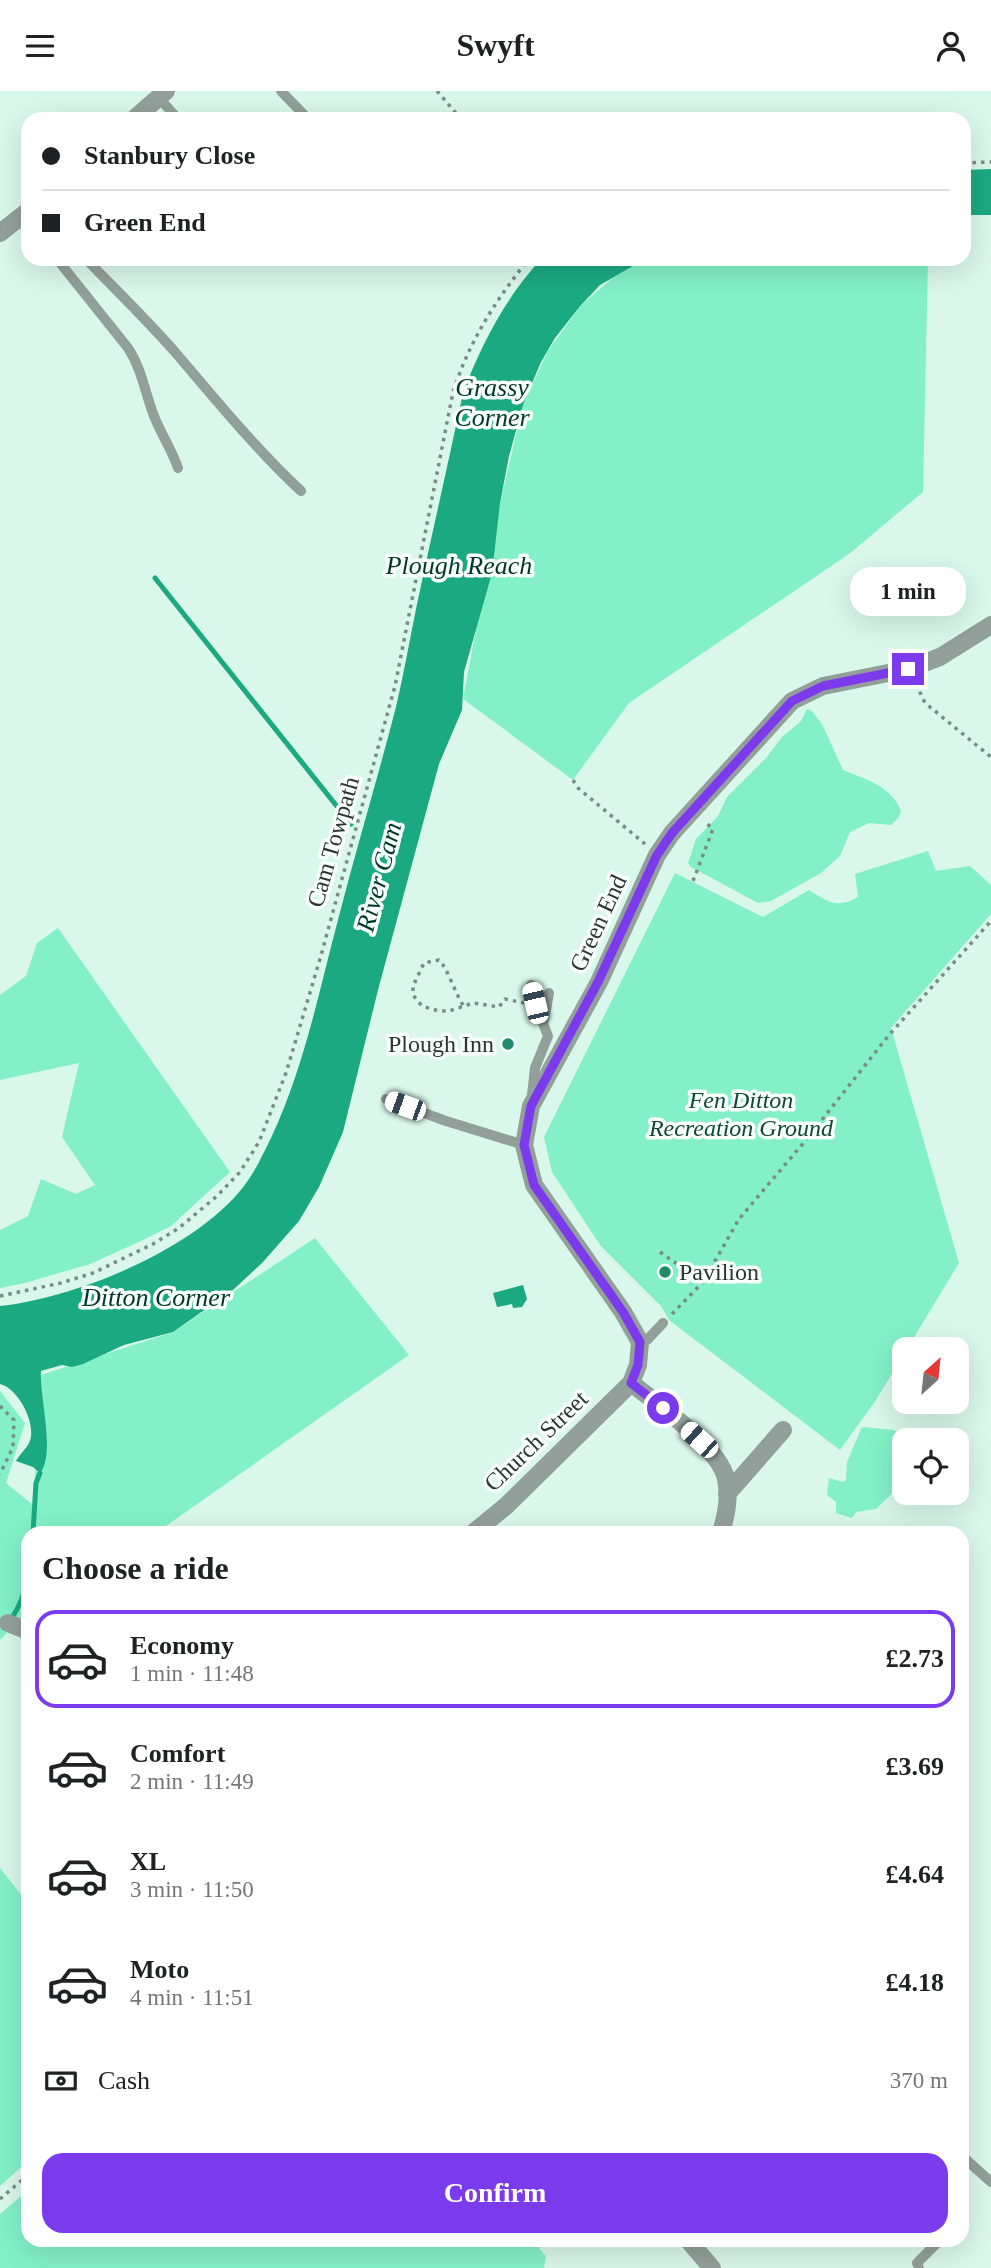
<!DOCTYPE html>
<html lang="en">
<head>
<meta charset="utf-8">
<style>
	body { margin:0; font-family:Georgia,serif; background:#f6f6f6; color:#202124; height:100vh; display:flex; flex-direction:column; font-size:26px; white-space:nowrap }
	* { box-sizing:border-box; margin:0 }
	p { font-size:23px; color:#757577 }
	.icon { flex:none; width:38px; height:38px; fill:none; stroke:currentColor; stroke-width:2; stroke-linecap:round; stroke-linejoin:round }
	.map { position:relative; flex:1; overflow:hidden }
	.panel { position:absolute; left:21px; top:1435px; width:948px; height:721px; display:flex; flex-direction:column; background:#fff; border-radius:21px; box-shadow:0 7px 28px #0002 }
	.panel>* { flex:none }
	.top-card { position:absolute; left:21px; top:21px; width:950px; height:154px; border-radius:21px; box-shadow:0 7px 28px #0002; display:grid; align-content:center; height:154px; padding:0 21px; background:#fff }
	.needle { width:46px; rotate:27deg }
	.tools { position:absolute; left:892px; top:1246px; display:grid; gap:14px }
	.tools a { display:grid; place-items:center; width:77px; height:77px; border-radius:14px; background:#fff; box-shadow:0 7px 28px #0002; font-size:35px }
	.end { position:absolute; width:32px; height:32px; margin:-16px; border:9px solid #7c3aed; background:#fff; box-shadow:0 0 0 4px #fff }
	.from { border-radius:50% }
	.bubble { position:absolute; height:49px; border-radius:21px; background:#fff; box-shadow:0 7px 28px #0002; font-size:23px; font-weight:700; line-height:49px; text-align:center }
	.car { position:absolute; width:21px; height:42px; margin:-21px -10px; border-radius:9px; box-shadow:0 0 5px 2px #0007; background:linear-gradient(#fff 24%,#345 0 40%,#fff 0 76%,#345 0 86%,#fff 0) }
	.top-card b { display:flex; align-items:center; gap:24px; height:66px; font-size:26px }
	.top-card b+b { border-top:2px solid #e0e0e0 }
	.top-card i { width:18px; height:18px; background:#202124 }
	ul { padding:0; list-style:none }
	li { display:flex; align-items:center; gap:21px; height:98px; margin:0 14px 10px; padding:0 7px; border:4px solid transparent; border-radius:21px }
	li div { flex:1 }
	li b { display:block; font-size:26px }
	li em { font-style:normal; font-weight:700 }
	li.active { border-color:#7c3aed }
	li>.icon { width:63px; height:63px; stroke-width:1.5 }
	h2 { padding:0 21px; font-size:32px; line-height:84px }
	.pay { display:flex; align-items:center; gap:18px; height:77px; padding:0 21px; font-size:26px }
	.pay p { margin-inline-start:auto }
	.action { display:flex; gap:14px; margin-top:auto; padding:14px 21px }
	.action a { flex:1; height:80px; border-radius:21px; background:#7c3aed; color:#fff; font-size:28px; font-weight:700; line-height:80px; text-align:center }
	header { display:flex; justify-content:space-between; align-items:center; height:91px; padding:0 21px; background:#fff; font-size:32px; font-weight:700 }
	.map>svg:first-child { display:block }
	.green { fill:#83f0c8 }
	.water { fill:#1ba981 }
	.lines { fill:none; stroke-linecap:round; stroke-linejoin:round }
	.stream { stroke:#1ba981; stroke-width:5 }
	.path { stroke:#7a8d85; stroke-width:3.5; stroke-dasharray:3.5 5; stroke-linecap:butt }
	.lane { stroke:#939f9a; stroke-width:10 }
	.street { stroke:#939f9a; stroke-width:18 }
	.route { stroke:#7c3aed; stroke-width:9 }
	.poi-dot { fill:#1e8c6b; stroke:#f8fefb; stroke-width:2.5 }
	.labels { text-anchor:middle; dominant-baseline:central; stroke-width:7; stroke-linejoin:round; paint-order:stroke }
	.street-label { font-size:24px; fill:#2b3631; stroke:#f8fefb }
	.poi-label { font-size:24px; fill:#2b3631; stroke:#f8fefb; text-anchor:end }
	.park-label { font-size:24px; font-style:italic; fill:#114736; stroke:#f8fefb }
	.water-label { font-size:26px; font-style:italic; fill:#003828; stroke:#f8fefb }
</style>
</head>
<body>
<header><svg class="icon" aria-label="menu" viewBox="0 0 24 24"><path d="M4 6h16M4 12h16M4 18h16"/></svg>Swyft<svg class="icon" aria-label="person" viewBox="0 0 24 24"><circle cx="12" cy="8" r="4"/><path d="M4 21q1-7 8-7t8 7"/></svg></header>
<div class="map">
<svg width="991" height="2177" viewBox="0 0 991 2177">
	<rect width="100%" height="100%" fill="#d9f7ea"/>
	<path class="green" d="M635 168H928L923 401 849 463 629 612 573 689 463 608 500 412 524 311 548 260 581 214Z
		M807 618 811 619 822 633 843 679C867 689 889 694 901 719L899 726 891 734 869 732 850 741 840 765 821 782 771 810 758 812 691 776 688 772 696 748 718 725 727 706 766 667 782 646 801 630Z
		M928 760 936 780 970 775 991 794V823L891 937 959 1172 876 1309 840 1359 669 1229 661 1215 600 1154 552 1081 544 1046 675 782 763 826 809 799C828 811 837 818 858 806L855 783Z
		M58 837 230 1081 171 1135 141 1150 90 1173 25 1192 0 1197V1139L28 1125 41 1088 76 1103 95 1094 62 1046 79 972 0 989V904L26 885 37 852Z
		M315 1147 409 1264 156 1442H28V1530L17 1537 18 1530 0 1549V1300L25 1332 6 1392 33 1414 41 1284 173 1241Z
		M862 1336 894 1339 902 1345V1370L905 1390 876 1418 856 1421 852 1427 836 1422V1411L827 1404 829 1387 843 1391 846 1389 847 1371Z
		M0 1777 28 1812V2070L0 2095Z
		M28 2099V2149H532L546 2165 544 2177H0V2123Z"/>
	<path class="water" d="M991 78V124H964V79Z
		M541 168H645L600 194 581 214 555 247 541 271 524 311 509 365 500 412 492 482 464 581 462 619 439 673 378 899 343 1041 319 1096 299 1130 263 1171 233 1199 173 1241 124 1254 83 1273 72 1276 62 1274 41 1280C39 1305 56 1363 40 1382L33 1376 16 1370C20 1363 26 1358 29 1352 38 1334 18 1297 0 1293V1215C76 1207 196 1158 244 1095 255 1081 263 1063 271 1047 304 977 319 900 339 825 357 755 378 686 396 616 404 582 410 547 417 513 432 443 448 373 463 302 481 254 506 206 541 168Z
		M523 1194 527 1208 522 1216 513 1217 512 1213 497 1216 493 1202Z"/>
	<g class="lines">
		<path class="stream" d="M155 487 351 733
			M33 1442 36 1392 40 1382
			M10 1529C21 1515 25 1499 28 1483"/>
		<path class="path" d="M437 0 461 28
			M964 72 991 71
			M916 593 925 612 991 666
			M573 689 578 697 645 753
			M693 790 713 738 704 730
			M463 914C455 902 447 876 439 869L424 872 413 895V904L422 915 439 920H449L473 912 499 916 505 908 524 912
			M660 1161 703 1191
			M0 1205 61 1192 93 1182 153 1153 179 1137 217 1105 240 1081 259 1051 286 982 320 868 395 595 453 301C469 251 496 208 529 168
			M672 1223 703 1191 739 1128 806 1049 889 944 991 830
			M0 1315 14 1329 13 1356 0 1383
			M0 2108 28 2084"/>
		<path class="lane" d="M281 0 308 28
			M159 7 178 28
			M57 168 128 257C142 278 145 302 154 325 161 343 172 359 178 377
			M86 168C116 199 147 229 175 261 216 309 255 357 301 400
			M405 168 406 170
			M531 894 535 912 548 945 535 977 532 1004
			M544 930 549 902
			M386 1008 446 1030 524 1054
			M640 1251 647 1249 663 1232
			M962 2065 991 2091
			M919 2177 917 2172 940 2149"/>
		<path class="street" d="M134 28 166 0
			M0 142 28 120
			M631 1292C657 1312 720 1357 726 1388 730 1407 726 1424 721 1442
			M727 1403 783 1339
			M473 1442 506 1415 631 1292 638 1274 640 1251 623 1221 534 1094 524 1054 531 1015 599 891 657 764 672 742 792 610 823 595 908 578 940 566 991 534
			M8 1532 28 1540
			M688 2149 712 2177"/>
	</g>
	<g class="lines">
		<path class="route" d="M663 1317 631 1292 638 1274 640 1251 623 1221 534 1094 524 1054 531 1015 598 891 657 764 672 742 792 610 823 595 908 578"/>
	</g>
	<g class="poi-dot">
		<circle cx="508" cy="953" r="7"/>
		<circle cx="665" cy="1181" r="7"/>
	</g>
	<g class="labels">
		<g class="street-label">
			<text transform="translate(333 751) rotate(-74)">Cam Towpath</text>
			<text transform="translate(598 832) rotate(-65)">Green End</text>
			<text transform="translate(536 1350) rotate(-44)">Church Street</text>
		</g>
		<g class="poi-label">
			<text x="494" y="953">Plough Inn</text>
			<text x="679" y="1181" text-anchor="start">Pavilion</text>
		</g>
		<g class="park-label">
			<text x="741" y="1009">Fen Ditton<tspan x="741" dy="28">Recreation Ground</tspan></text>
		</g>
		<g class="water-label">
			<text x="492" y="296">Grassy<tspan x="492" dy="30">Corner</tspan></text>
			<text x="459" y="474">Plough Reach</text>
			<text transform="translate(379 786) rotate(-75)">River Cam</text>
			<text x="156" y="1206">Ditton Corner</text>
		</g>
	</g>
</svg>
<div class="tools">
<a><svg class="needle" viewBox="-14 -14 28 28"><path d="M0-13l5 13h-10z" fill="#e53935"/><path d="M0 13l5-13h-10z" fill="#757577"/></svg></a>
<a><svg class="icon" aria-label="locate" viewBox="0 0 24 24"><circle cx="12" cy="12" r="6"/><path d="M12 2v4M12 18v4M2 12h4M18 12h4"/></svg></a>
</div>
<i class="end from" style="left:663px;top:1317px"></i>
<i class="end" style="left:908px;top:578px"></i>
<div class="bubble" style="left:850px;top:476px;width:116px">1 min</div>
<i class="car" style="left:535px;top:912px;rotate:347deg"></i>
<i class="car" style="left:405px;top:1015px;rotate:290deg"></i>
<i class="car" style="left:699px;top:1349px;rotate:312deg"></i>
<div class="top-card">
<b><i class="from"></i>Stanbury Close</b>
<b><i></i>Green End</b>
</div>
<section class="panel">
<h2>Choose a ride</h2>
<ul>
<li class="active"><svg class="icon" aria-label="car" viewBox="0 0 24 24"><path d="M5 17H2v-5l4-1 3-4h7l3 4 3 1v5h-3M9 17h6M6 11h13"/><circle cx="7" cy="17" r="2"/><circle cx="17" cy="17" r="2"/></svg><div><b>Economy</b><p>1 min · 11:48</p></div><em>£2.73</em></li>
<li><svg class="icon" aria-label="car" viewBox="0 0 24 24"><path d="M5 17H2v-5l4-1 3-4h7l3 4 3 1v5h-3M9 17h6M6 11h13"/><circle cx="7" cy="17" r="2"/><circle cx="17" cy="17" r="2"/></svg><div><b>Comfort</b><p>2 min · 11:49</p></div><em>£3.69</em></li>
<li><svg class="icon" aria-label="car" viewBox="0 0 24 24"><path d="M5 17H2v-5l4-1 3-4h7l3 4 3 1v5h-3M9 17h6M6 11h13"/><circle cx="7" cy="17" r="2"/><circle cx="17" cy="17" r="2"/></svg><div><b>XL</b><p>3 min · 11:50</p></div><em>£4.64</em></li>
<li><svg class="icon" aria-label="car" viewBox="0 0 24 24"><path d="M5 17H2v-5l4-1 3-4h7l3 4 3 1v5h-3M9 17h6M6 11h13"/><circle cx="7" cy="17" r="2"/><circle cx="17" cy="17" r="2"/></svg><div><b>Moto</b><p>4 min · 11:51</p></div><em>£4.18</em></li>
</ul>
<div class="pay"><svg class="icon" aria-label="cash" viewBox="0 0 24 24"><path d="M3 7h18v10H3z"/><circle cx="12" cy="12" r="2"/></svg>Cash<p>370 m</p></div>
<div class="action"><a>Confirm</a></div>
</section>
</div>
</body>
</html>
